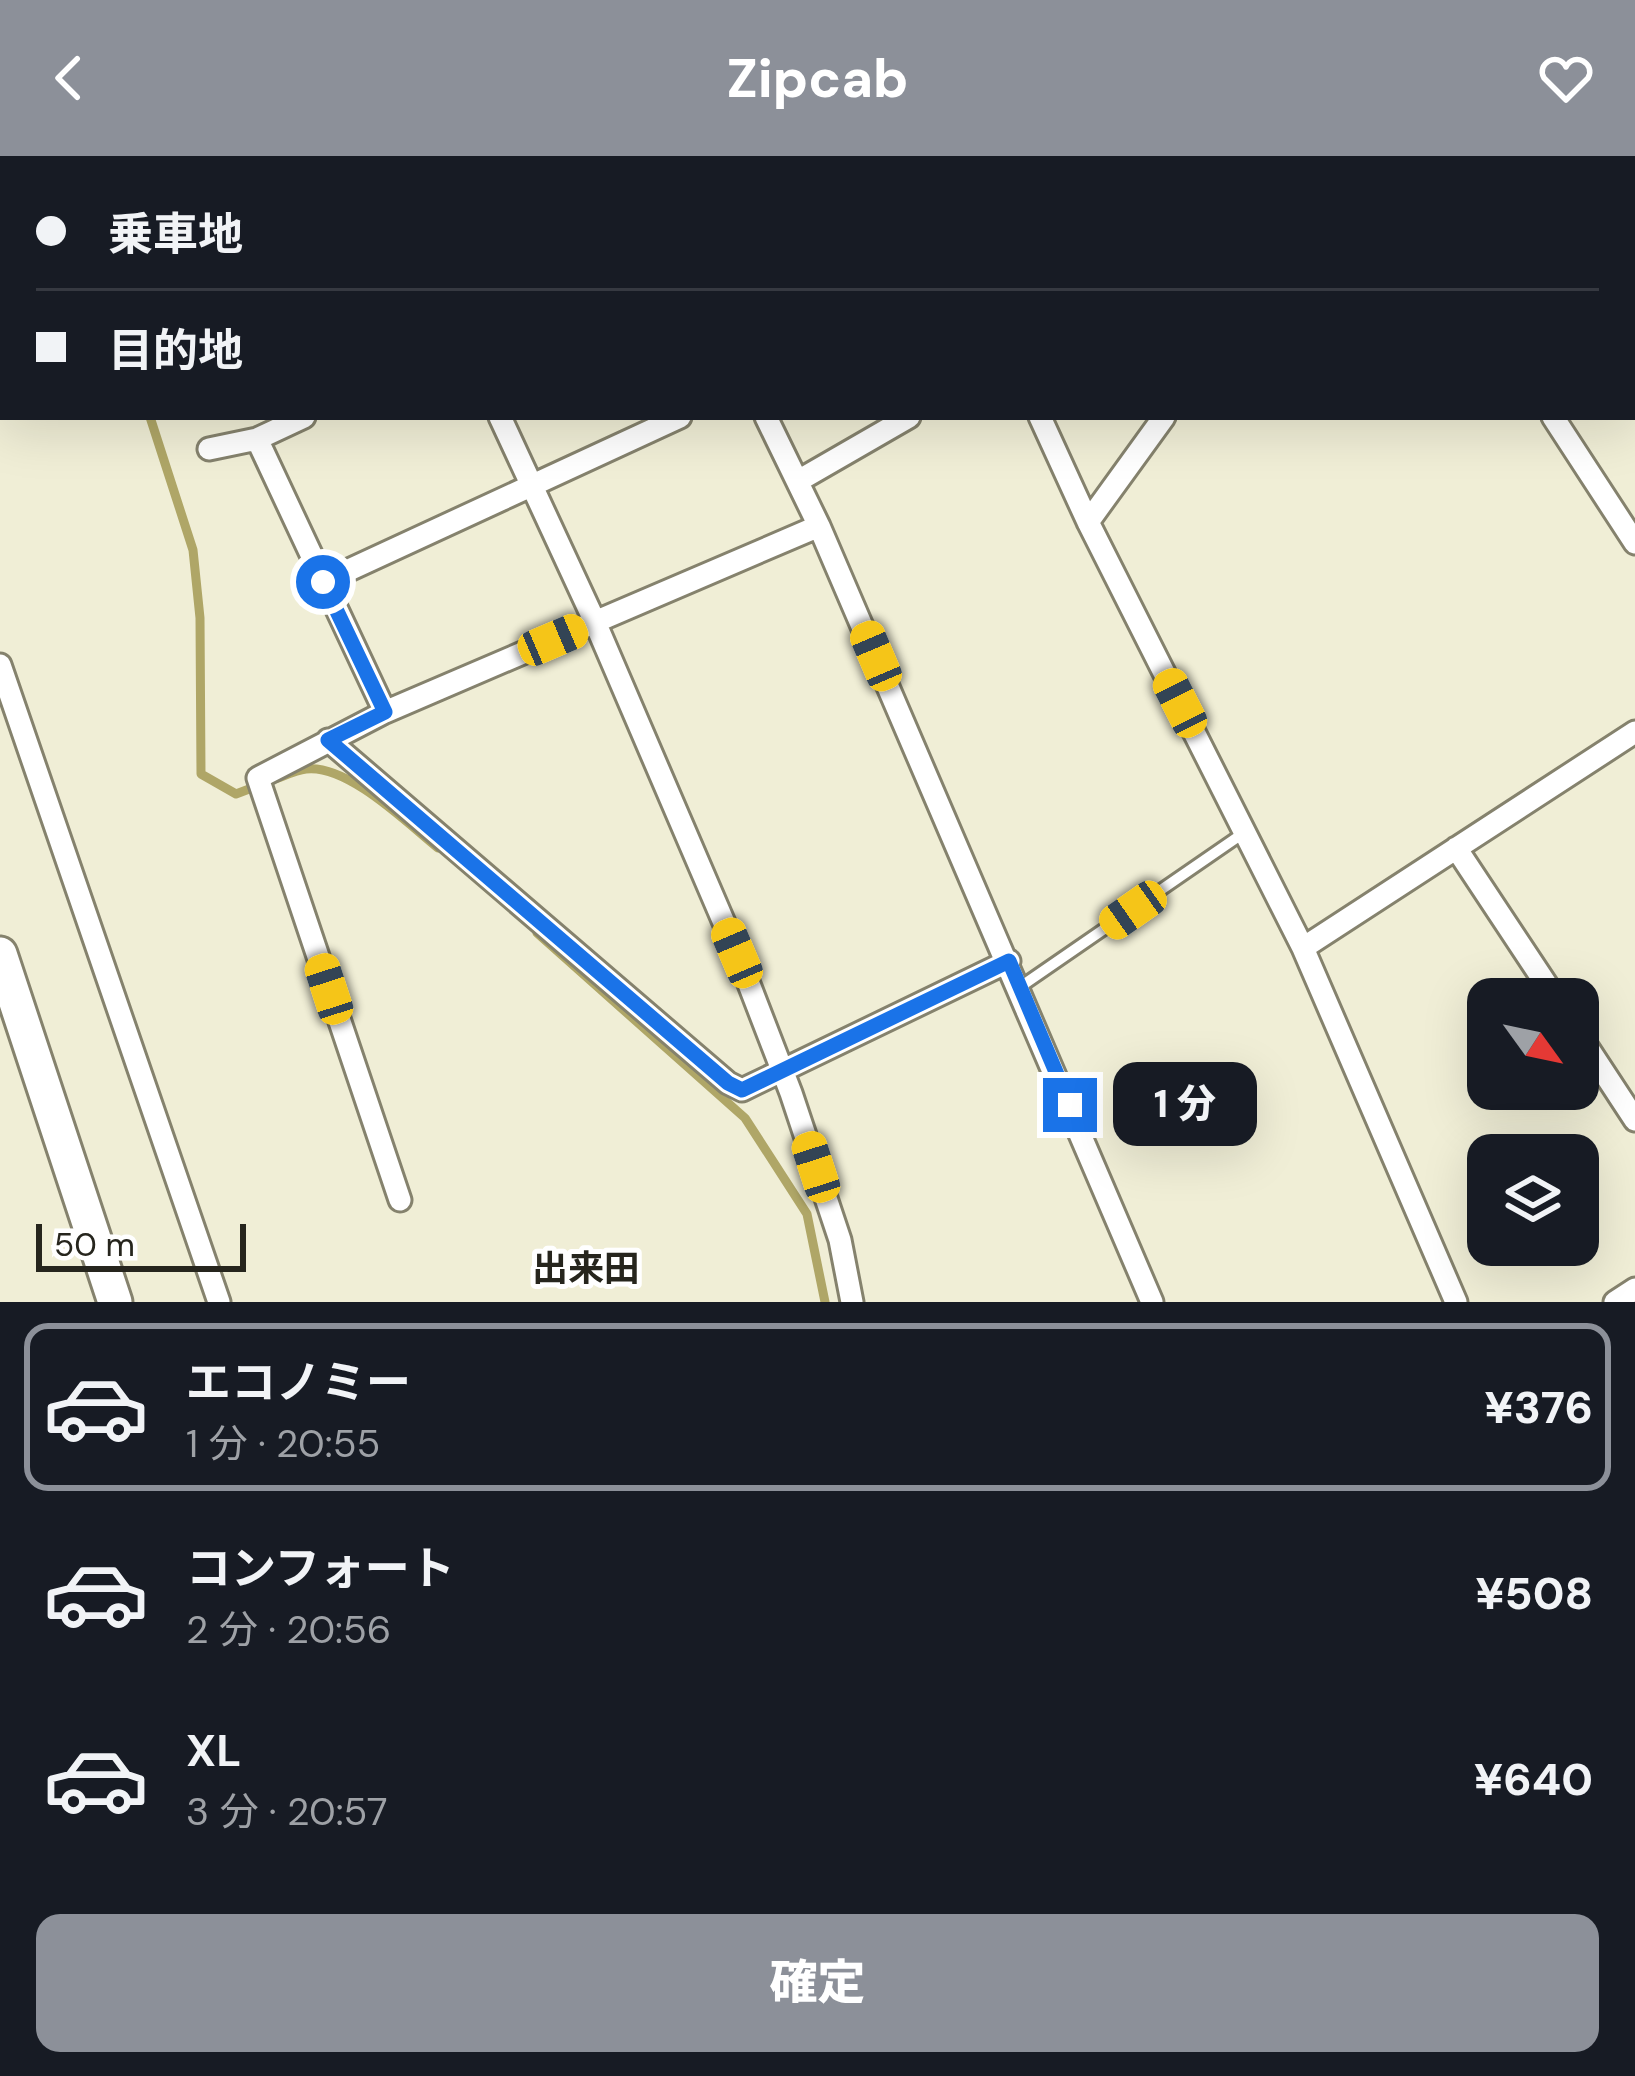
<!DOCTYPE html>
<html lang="ja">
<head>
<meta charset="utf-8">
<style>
	body { margin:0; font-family:"DM Sans","Noto Sans JP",sans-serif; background:#20242c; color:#f1f3f6; height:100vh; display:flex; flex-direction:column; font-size:45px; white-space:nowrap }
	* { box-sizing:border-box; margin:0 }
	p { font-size:39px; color:#9ea1a6 }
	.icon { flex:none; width:66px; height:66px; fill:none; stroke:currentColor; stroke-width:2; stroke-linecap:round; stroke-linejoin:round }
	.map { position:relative; height:1146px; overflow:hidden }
	.side { display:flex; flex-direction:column; background:#171b24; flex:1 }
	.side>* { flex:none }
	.banner { position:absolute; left:0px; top:0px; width:1635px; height:264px; box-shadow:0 12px 48px #0002; display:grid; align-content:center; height:264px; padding:0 36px; background:#171b24 }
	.needle { width:78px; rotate:123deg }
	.controls { position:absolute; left:1467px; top:822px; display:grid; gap:24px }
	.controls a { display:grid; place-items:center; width:132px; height:132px; border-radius:24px; background:#171b24; box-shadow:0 12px 48px #0002; font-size:60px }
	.scale { position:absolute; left:36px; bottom:30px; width:210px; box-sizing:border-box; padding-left:12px; border:6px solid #26251d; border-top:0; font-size:33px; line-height:42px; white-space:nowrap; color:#26251d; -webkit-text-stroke:9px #fff; paint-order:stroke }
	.end { position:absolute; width:54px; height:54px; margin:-27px; border:15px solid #1a73e8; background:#fff; box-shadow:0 0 0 6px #fff }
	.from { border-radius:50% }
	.bubble { position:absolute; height:84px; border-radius:24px; background:#171b24; box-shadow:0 12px 48px #0002; font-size:39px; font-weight:800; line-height:84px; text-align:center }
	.car { position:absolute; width:36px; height:72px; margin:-36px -18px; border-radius:15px; box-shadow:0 0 9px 3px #0007; background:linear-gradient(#f5c518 24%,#345 0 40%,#f5c518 0 76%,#345 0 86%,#f5c518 0) }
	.banner b { display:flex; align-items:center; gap:42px; height:114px; font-size:45px }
	.banner b+b { border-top:3px solid #363941 }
	.banner i { width:30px; height:30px; background:#f1f3f6 }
	ul { padding:21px 0 0; list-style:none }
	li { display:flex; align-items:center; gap:36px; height:168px; margin:0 24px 18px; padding:0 12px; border:6px solid transparent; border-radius:24px }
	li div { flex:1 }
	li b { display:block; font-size:45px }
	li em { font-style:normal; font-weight:800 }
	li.selected { border-color:#8c9099 }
	li>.icon { width:108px; height:108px; stroke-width:1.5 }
	.primary-button { display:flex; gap:24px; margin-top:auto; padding:24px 36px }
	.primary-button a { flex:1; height:138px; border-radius:24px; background:#8c9099; color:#fff; font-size:48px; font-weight:800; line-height:138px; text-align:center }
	header { display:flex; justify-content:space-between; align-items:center; height:156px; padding:0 36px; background:#8c9099; color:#fff; font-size:54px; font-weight:800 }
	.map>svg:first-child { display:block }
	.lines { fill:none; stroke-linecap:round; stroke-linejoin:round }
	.stream { stroke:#afa667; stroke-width:9 }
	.lane-casing { stroke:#85826d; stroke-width:16 }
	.street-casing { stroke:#85826d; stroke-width:27 }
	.secondary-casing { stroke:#85826d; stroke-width:39 }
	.primary-casing { stroke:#85826d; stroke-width:42 }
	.lane { stroke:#fff; stroke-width:10 }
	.street { stroke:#fff; stroke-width:21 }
	.secondary { stroke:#fff; stroke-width:33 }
	.primary { stroke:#fff; stroke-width:36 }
	.route { stroke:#1a73e8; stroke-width:15 }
	.labels { text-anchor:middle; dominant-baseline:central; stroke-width:10; stroke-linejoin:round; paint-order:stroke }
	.neighbourhood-label { font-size:36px; font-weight:bold; fill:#26251d; stroke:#fff }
</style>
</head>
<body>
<header><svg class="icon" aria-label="back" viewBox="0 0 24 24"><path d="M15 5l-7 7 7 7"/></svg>Zipcab<svg class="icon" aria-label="heart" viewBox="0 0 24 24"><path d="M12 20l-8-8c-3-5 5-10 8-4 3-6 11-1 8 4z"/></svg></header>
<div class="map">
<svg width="1635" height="1146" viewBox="0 0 1635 1146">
	<rect width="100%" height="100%" fill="#f0eed6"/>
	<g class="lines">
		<path class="stream" d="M61 0 62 3
			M150 261 193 394 200 462 201 618 236 638 262 628
			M278 622C286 619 297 614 306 613 348 608 407 667 438 692
			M537 777 745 962 807 1058 825 1146"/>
		<g class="lane-casing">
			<path id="lane" d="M1020 831 1245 676"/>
		</g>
		<g class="street-casing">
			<path id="street" d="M188 0 190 3
				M383 0 384 3
				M648 0 649 3
				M924 0 926 3
				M1383 0 1385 3
				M498 3 505 0
				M1060 3 1062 0
				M1352 3 1354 0
				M500 261 595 466 737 797 791 937 840 1084 852 1146
				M766 261 819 370 1152 1146
				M1040 261 1088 366 1303 792 1456 1146
				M1553 261 1635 387
				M257 283 385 556 819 370
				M209 293 257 283 304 261
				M798 325 909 261
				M1088 366 1164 261
				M323 426 680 261
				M0 509 219 1146
				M385 556 258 622 400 1044
				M328 584 728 927 742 934 1009 805
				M1456 692 1556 843
				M1303 792 1635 576
				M1578 877 1635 964
				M1615 1146 1635 1133"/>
		</g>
		<g class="secondary-casing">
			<path id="secondary" d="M0 798 115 1146"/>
		</g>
		<g class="primary-casing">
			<path id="primary" d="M1521 0 1524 3
				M1632 139 1635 143"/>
		</g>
		<use href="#lane" class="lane"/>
		<use href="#street" class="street"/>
		<use href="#secondary" class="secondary"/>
		<use href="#primary" class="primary"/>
	</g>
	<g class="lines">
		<path class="route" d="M323 426 385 556 328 584 728 927 742 934 1009 805 1070 949"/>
	</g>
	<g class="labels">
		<g class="neighbourhood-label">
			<text x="586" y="1112">出来田</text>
		</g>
	</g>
</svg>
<div class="controls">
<a><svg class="needle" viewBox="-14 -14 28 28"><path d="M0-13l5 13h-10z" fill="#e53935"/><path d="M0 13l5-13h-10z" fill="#9ea1a6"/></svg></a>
<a><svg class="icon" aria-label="layers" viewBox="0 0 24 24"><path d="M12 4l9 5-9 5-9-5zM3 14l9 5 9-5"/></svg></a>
</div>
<div class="scale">50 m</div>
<i class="end from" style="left:323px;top:426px"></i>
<i class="end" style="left:1070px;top:949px"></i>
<div class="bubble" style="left:1113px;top:906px;width:144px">1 分</div>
<i class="car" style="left:553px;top:484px;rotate:67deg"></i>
<i class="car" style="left:876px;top:500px;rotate:337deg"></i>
<i class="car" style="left:1180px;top:547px;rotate:333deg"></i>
<i class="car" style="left:1133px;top:754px;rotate:235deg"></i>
<i class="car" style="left:737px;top:797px;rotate:337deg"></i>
<i class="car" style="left:329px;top:833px;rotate:342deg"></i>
<i class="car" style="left:816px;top:1011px;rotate:342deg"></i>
<div class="banner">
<b><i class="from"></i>乗車地</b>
<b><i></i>目的地</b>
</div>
</div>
<section class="side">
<ul>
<li class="selected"><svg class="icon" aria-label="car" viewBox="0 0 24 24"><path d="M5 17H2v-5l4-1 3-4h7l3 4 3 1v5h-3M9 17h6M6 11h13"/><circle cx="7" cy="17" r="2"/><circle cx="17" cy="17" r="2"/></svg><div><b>エコノミー</b><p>1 分 · 20:55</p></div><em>¥376</em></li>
<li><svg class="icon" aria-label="car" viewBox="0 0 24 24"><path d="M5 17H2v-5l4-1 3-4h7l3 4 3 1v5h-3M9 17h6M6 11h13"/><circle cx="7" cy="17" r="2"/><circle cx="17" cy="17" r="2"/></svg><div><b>コンフォート</b><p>2 分 · 20:56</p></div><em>¥508</em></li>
<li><svg class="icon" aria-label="car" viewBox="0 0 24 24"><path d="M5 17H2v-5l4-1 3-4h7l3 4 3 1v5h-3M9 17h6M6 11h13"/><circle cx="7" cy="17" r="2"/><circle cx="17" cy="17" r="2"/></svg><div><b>XL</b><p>3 分 · 20:57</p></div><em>¥640</em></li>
</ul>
<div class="primary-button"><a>確定</a></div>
</section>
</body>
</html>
